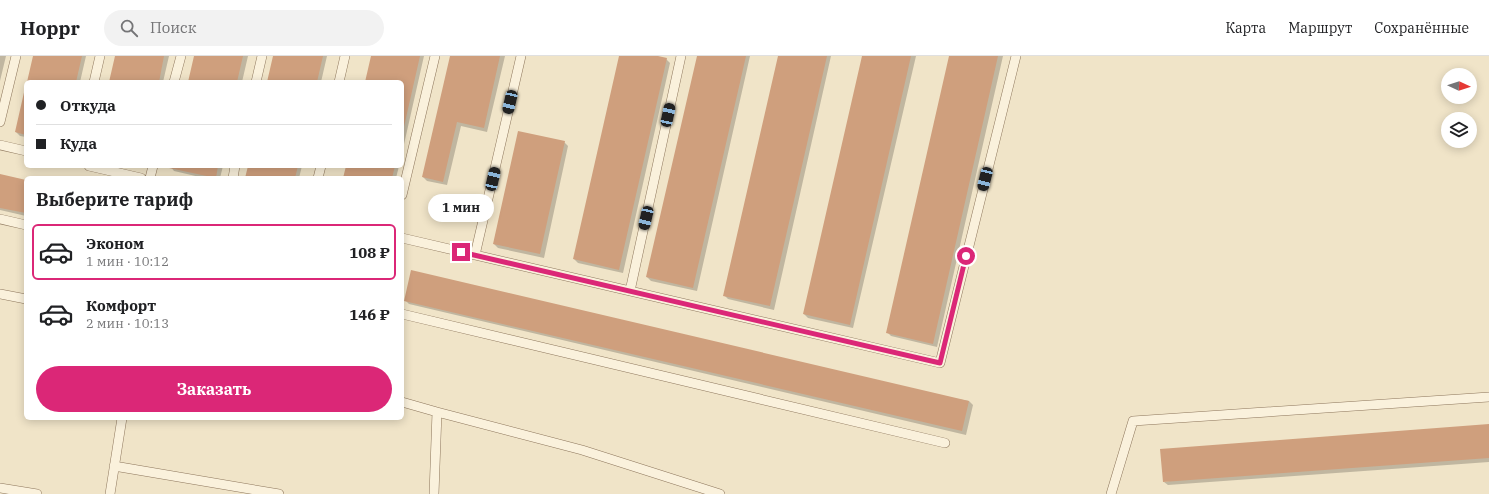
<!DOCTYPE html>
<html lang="ru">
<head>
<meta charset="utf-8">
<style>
	body { margin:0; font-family:"IBM Plex Serif",serif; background:#f2f2f2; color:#202124; height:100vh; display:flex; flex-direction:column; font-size:15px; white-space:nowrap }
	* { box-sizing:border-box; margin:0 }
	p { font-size:13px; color:#757577 }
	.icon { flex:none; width:22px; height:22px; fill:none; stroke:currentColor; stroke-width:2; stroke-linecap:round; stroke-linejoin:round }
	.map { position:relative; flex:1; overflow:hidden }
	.details { position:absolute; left:24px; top:120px; width:380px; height:244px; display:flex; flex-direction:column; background:#fff; border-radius:6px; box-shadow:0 2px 10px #0003 }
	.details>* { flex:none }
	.hud { position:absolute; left:24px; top:24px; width:380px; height:88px; border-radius:6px; box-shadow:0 2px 10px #0003; display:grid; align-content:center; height:88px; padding:0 12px; background:#fff }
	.needle { width:26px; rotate:93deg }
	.fabs { position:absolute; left:1441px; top:12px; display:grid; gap:8px }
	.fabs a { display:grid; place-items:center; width:36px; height:36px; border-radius:50%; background:#fff; box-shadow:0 2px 10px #0003; font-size:20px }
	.end { position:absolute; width:18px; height:18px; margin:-9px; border:5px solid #db2777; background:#fff; box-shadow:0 0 0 2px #fff }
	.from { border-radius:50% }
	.bubble { position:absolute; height:28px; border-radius:14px; background:#fff; box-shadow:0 2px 10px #0003; font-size:13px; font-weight:700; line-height:28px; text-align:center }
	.car { position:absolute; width:12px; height:24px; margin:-12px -6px; border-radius:5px; box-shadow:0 0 3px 1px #0007; background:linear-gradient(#222 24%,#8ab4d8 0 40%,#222 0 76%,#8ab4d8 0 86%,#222 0) }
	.hud b { display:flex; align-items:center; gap:14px; height:38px; font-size:15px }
	.hud b+b { border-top:1px solid #e0e0e0 }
	.hud i { width:10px; height:10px; background:#202124 }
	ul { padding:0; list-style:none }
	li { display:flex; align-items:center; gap:12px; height:56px; margin:0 8px 6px; padding:0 4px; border:2px solid transparent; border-radius:6px }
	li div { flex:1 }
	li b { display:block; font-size:15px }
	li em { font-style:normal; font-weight:700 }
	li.selected { border-color:#db2777 }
	li>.icon { width:36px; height:36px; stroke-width:1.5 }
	h2 { padding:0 12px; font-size:18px; line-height:48px }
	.cta { display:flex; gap:8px; margin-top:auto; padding:8px 12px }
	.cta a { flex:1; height:46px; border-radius:24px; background:#db2777; color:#fff; font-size:16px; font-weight:700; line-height:46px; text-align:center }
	header { display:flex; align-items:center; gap:24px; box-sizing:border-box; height:56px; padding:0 20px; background:#fff; border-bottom:1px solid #e0e0e0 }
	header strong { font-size:19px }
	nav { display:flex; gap:22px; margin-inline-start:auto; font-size:14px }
	.search { width:280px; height:36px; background:#f2f2f2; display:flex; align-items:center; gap:10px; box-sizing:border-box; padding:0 14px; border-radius:22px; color:#757577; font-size:15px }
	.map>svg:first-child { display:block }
	.shadow { fill:#0003 }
	.building { fill:#cf9f7d }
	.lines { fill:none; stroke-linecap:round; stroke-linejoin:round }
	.service-casing { stroke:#8d765c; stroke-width:10 }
	.service { stroke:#faf1dc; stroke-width:9 }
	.route { stroke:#db2777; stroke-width:5 }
</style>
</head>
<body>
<header>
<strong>Hoppr</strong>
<div class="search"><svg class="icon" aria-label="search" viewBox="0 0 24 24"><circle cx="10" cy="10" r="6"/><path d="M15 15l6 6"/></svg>Поиск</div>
<nav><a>Карта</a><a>Маршрут</a><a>Сохранённые</a></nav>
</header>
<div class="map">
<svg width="1489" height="438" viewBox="0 0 1489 438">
	<rect width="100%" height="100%" fill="#f0e4c8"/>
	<path class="shadow" d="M0 0H6L0 25Z
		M34 0H86L80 26H28Z
		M116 0H169L163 26H110Z
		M195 0H248L242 26H189Z
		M274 0H327L321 26H268Z
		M372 0H424L402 97V26H366Z
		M451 0H505L487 76 461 70 447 129 427 125 423 121Z
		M620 0H654L666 3 670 7 623 217 578 207 574 203Z
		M698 0H750L697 235 651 225 647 221Z
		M779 0H831L774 254 728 243 724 239Z
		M863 0H916L853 272 808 262 804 258Z
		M950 0H1003L937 291 891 280 887 276Z
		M26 34V81L20 80 16 76Z
		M564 86 568 90 544 202 498 192 494 188Z
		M170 110H223L220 122H204L174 115Z
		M249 110H302L299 122H246Z
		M347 110H399L396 122H344Z
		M0 119 26 125V160L0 154Z
		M406 245 969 345 973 349 966 379 409 248Z
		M1489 369V406L1168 429 1164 426Z"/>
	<path class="building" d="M33 0H82L76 26H27Z
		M115 0H164L159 26H109Z
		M194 0H243L237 26H188Z
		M273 0H323L317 26H267Z
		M371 0H420L403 75 402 26H365Z
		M450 0H500L484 72 457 66 443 126 422 121Z
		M619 0H658L667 2 619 214 573 203Z
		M697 0H746L693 232 646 221Z
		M778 0H827L770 250 723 240Z
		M862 0H911L850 269 803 258Z
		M949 0H998L933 288 886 277Z
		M25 32H26V79L15 76Z
		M518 75 565 85 540 198 493 188Z
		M169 110H218L216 122 169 112Z
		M248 110H298L295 122H245Z
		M346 110H395L392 122H343Z
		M0 118 26 124V157L0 152Z
		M411 214 969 345 962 375 404 245Z
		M1489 368V402L1163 426 1160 393Z"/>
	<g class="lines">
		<g class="service-casing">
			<path id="service" d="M94 26 100 0
				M174 26 181 0
				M256 26 262 0
				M339 26 345 0
				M0 66 16 0
				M0 89 26 95
				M89 110 141 122
				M150 122 153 110
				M233 122 235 110
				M318 122 321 110
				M402 139 435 0
				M0 163 26 169
				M402 182 940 307 1016 0
				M475 199 521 0
				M630 235 681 0
				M0 238 26 243
				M402 258 945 387
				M402 346 437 356 434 438
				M437 356 582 394 720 438
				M114 410 279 438
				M0 432 37 438
				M110 438 122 362
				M1111 438 1133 365 1489 341"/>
		</g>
		<use href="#service" class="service"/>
	</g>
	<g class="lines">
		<path class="route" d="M461 196 940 307 966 200"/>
	</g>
</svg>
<div class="fabs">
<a><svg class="needle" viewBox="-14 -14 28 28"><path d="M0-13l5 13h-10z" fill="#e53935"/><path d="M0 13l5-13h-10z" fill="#757577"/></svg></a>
<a><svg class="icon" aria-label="layers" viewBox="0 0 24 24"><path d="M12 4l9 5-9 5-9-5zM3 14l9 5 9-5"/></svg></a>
</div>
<i class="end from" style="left:966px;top:200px"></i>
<i class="end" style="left:461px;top:196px"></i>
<div class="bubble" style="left:428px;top:138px;width:66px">1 мин</div>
<i class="car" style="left:510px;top:46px;rotate:193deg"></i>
<i class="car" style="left:668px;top:59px;rotate:12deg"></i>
<i class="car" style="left:493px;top:123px;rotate:13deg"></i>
<i class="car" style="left:985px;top:123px;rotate:194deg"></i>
<i class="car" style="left:646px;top:162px;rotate:193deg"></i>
<div class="hud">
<b><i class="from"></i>Откуда</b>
<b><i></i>Куда</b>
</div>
<section class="details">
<h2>Выберите тариф</h2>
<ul>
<li class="selected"><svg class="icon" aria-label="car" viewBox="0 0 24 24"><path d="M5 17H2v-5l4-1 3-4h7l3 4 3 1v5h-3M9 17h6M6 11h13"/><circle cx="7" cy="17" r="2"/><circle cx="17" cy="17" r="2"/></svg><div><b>Эконом</b><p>1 мин · 10:12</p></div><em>108 ₽</em></li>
<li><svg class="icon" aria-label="car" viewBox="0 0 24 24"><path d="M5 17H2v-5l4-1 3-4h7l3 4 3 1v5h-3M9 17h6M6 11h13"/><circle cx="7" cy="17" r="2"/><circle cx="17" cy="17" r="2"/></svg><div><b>Комфорт</b><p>2 мин · 10:13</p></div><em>146 ₽</em></li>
</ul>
<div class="cta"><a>Заказать</a></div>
</section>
</div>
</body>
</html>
